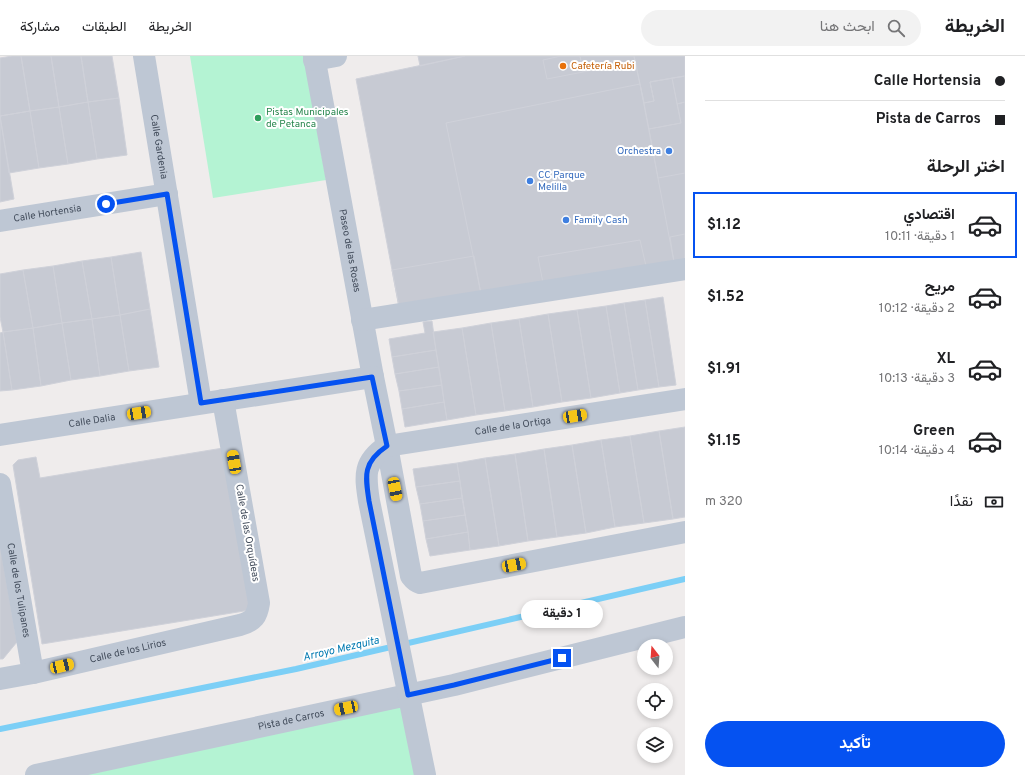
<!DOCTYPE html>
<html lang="ar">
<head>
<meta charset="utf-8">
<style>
	body { margin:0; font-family:Overpass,Vazirmatn,sans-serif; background:#f2f2f2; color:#202124; direction:rtl; height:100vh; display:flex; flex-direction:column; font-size:15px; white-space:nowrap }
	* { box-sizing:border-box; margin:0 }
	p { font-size:13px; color:#757577 }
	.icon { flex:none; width:22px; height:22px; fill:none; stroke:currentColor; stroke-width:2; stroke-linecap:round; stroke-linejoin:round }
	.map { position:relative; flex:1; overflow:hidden; direction:ltr }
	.panel { display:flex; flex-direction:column; background:#fff; width:340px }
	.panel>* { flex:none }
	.guide { display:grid; align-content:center; height:88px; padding:0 20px; background:#fff }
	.needle { width:26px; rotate:343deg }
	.buttons { position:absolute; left:637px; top:583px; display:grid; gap:8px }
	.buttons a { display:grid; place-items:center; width:36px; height:36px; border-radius:50%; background:#fff; box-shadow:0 2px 6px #0003; font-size:20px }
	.end { position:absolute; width:18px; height:18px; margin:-9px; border:5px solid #0552f1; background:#fff; box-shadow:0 0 0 2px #fff }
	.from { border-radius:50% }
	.bubble { position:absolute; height:28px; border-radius:14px; background:#fff; box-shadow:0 2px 6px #0003; font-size:13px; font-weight:700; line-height:28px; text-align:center; direction:rtl }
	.car { position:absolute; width:12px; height:24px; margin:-12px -6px; border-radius:5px; box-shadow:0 0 3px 1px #0007; background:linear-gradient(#f5c518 24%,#345 0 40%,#f5c518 0 76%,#345 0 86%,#f5c518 0) }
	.guide b { display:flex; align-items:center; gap:14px; height:38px; font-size:15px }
	.guide b+b { border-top:1px solid #e0e0e0 }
	.guide i { width:10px; height:10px; background:#202124 }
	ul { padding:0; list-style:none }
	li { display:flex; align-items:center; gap:12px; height:66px; margin:0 8px 6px; padding:0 12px; border:2px solid transparent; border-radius:0px }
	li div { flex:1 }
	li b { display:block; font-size:15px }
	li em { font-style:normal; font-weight:700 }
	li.active { border-color:#0552f1 }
	li>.icon { width:36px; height:36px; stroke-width:1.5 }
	h2 { padding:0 20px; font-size:18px; line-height:48px }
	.pay { display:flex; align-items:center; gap:10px; height:44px; padding:0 20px; font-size:15px }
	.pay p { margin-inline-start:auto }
	.cta { display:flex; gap:8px; margin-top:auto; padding:8px 20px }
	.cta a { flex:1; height:46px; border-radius:24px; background:#0552f1; color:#fff; font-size:16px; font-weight:700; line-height:46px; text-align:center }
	header { display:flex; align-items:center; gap:24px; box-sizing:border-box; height:56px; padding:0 20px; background:#fff; border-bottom:1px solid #e0e0e0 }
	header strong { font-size:19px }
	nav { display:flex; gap:22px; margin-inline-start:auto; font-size:14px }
	.search { width:280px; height:36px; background:#f2f2f2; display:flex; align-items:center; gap:10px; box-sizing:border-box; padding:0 14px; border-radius:22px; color:#757577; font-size:15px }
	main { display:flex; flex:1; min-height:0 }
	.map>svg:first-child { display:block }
	.green { fill:#b4f3d3 }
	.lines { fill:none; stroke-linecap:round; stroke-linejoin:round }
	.stream { stroke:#7ccff6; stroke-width:6 }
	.building { fill:#c7cad3; stroke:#cfd1d9 }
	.minor { stroke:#bec7d4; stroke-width:22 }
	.route { stroke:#0552f1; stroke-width:5 }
	.food-dot { fill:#e8710a; stroke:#fff; stroke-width:1.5 }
	.leisure-dot { fill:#2e9e5b; stroke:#fff; stroke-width:1.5 }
	.shop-dot { fill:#3f7fe0; stroke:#fff; stroke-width:1.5 }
	.labels { text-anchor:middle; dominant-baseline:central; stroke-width:4; stroke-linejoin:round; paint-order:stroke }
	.food-label { font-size:10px; fill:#c56008; stroke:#fff; text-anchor:start }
	.leisure-label { font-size:10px; fill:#27864d; stroke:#fff; text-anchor:start }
	.street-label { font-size:10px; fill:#434d5c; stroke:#fff }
	.shop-label { font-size:10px; fill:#366cbe; stroke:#fff; text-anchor:start }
	.water-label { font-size:11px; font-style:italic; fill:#0079b1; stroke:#fff }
</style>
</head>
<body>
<header>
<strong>الخريطة</strong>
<div class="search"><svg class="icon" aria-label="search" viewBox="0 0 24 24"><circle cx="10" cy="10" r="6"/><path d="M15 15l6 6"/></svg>ابحث هنا</div>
<nav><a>الخريطة</a><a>الطبقات</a><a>مشاركة</a></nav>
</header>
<main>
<section class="panel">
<div class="guide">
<b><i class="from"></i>Calle Hortensia</b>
<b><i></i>Pista de Carros</b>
</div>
<h2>اختر الرحلة</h2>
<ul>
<li class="active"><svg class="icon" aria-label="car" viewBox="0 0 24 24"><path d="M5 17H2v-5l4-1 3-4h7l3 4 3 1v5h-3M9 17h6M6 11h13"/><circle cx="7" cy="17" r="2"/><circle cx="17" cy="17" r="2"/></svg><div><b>اقتصادي</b><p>1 دقيقة · 10:11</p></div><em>$1.12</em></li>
<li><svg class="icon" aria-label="car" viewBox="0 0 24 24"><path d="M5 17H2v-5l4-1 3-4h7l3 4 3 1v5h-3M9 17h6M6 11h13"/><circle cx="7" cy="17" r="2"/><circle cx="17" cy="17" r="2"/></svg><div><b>مريح</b><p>2 دقيقة · 10:12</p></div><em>$1.52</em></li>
<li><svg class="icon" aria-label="car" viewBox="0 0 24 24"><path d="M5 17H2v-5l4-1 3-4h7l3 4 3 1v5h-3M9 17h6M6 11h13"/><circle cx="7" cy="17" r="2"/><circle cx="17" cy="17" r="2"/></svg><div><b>XL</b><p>3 دقيقة · 10:13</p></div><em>$1.91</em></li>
<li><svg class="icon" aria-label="car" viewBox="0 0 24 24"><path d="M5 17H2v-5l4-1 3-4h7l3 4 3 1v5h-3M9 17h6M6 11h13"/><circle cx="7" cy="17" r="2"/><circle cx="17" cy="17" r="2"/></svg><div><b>Green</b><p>4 دقيقة · 10:14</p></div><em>$1.15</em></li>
</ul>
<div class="pay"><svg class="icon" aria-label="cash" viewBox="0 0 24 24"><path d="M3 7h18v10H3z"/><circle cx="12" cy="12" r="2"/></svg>نقدًا<p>320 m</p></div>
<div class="cta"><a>تأكيد</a></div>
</section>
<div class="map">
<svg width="685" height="719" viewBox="0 0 685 719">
	<rect width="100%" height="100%" fill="#efecec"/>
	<path class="green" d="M190 0H304L326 124 213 142Z
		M405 650 419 719H66Z"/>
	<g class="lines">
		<path class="stream" d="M0 673 296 613 685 523"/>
	</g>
	<path class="building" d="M12 0H21L30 55 0 60V2Z
		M21 0H51L59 51 30 55Z
		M51 0H81L88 46 59 51Z
		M81 0H112L119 42 88 46Z
		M418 0H465L420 10Z
		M465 0H634L644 47 654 45 650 26 685 20V204L399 251 356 23Z
		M561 0H580L583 16 547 23 543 4Z
		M580 0H634L635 5 583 16Z
		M634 0H685V20L650 26 654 45 644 47Z
		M685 20V46L677 48 672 22Z
		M672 22 681 67 649 73 644 47 654 45 650 26Z
		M640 28 674 206 481 238 446 67Z
		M119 42 127 99 97 103 88 46Z
		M88 46 97 103 68 108 59 51Z
		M685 46V117L658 122 649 73 681 67 677 48Z
		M59 51 68 108 39 112 30 55Z
		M30 55 39 112 9 117 0 60Z
		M0 60 14 143 0 146Z
		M685 178V204L674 206 670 181Z
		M640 184 646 210 543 227 538 201Z
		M141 196 150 253 120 259 111 201Z
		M474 200 481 238 399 251 392 214Z
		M111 201 120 259 92 263 82 205Z
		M82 205 92 263 62 267 53 210Z
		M53 210 62 267 33 272 23 214Z
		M23 214 33 272 3 276 0 261V218Z
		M663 241 676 329 659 331 645 244Z
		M645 244 659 331 638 334 624 247Z
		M624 247 638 334 620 337 606 250Z
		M606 250 620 337 591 342 577 254Z
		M150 253 159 311 129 315 120 259Z
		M577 254 591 342 562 346 548 258Z
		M548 258 562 346 533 351 519 263Z
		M120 259 129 315 100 320 92 263Z
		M92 263 100 320 71 324 62 267Z
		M519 263 533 351 505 355 491 267Z
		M432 265 436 294 392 301 389 283 425 277 423 266Z
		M62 267 71 324 41 330 33 272Z
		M491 267 505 355 476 359 462 272Z
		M33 272 41 330 12 334 3 276Z
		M462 272 476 359 447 364 433 276Z
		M3 276 12 334 0 335V277Z
		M436 294 439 311 395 318 392 301Z
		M439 311 442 329 399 335 395 318Z
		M442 329 444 346 402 353 399 335Z
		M444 346 447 364 405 371 402 353Z
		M685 371V461L673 463 659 375Z
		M659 375 673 463 644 467 630 380Z
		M630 380 644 467 615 471 601 384Z
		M601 384 615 471 586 477 572 389Z
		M572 389 586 477 557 481 544 393Z
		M223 392 250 554 42 588 13 409 18 404 36 401 40 422Z
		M544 393 557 481 528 485 515 398Z
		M515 398 528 485 499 490 485 402Z
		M485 402 499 490 470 494 468 476 457 407Z
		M457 407 460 425 416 431 413 413Z
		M460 425 462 442 420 448 416 431Z
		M462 442 465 459 423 465 420 448Z
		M465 459 468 476 426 483 423 465Z
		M468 476 470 494 430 500 426 483Z
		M0 488 17 586 3 603H0Z"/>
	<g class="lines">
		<g class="minor">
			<path id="s1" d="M144 0 201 347"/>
			<path id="s2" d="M314 0 373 321 387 390 411 520C414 524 416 526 420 527L685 476"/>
			<path d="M314 4 336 0"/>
			<path id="s3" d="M0 165 167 138"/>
			<path d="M362 264 685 213"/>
			<path id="s4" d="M0 379 373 321"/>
			<path id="s5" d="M0 428 33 617"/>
			<path id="s6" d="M0 623 33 617 240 569C254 565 257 560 259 547L223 344"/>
			<path id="s7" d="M36 719 454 629 685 571"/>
			<path id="s8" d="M425 719 369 445C365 419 363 406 387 390L685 343"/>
		</g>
	</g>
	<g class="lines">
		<path class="route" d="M106 148 167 138 201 347 372 321 387 390C363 406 365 419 369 445L408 639 454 629 562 602"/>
	</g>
	<circle class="food-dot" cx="563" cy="10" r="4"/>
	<circle class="leisure-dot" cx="258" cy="62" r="4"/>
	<g class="shop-dot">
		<circle cx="669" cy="95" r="4"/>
		<circle cx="530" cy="125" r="4"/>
		<circle cx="566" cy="164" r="4"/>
	</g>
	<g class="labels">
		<g class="food-label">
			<text x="571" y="10">Cafetería Rubi</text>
		</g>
		<g class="leisure-label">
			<text x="266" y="56">Pistas Municipales<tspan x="266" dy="12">de Petanca</tspan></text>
		</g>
		<g class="street-label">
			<text stroke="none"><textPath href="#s1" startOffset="92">Calle Gardenia</textPath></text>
			<text stroke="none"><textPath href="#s3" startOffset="48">Calle Hortensia</textPath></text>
			<text stroke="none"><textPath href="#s2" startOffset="198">Paseo de las Rosas</textPath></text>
			<text stroke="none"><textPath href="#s4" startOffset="93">Calle Dalia</textPath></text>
			<text stroke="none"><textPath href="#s8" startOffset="470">Calle de la Ortiga</textPath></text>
			<text transform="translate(247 477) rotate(80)">Calle de las Orquídeas</text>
			<text stroke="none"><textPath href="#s5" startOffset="108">Calle de los Tulipanes</textPath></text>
			<text stroke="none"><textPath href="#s6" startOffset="131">Calle de los Lirios</textPath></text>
			<text stroke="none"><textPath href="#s7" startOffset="261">Pista de Carros</textPath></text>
		</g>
		<g class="shop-label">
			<text x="661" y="95" text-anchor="end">Orchestra</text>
			<text x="538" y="119">CC Parque<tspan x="538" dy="12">Melilla</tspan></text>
			<text x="574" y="164">Family Cash</text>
		</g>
		<g class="water-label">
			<text transform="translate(341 593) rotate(-13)">Arroyo Mezquita</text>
		</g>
	</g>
</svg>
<div class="buttons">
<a><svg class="needle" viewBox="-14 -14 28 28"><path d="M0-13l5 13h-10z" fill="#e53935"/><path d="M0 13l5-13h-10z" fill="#757577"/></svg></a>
<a><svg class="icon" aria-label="locate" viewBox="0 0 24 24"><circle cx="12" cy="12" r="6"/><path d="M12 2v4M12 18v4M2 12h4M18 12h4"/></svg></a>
<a><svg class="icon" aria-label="layers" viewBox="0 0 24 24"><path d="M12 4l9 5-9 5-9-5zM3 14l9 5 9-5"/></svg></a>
</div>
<i class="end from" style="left:106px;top:148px"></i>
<i class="end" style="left:562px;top:602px"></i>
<div class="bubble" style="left:521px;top:544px;width:82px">1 دقيقة</div>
<i class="car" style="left:139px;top:357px;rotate:81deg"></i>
<i class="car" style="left:575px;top:360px;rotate:81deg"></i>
<i class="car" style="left:234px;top:406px;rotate:350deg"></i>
<i class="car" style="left:395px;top:433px;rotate:169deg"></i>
<i class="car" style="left:514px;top:509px;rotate:79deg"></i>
<i class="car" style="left:62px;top:610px;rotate:77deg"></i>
<i class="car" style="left:346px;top:652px;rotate:258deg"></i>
</div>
</main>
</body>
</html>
